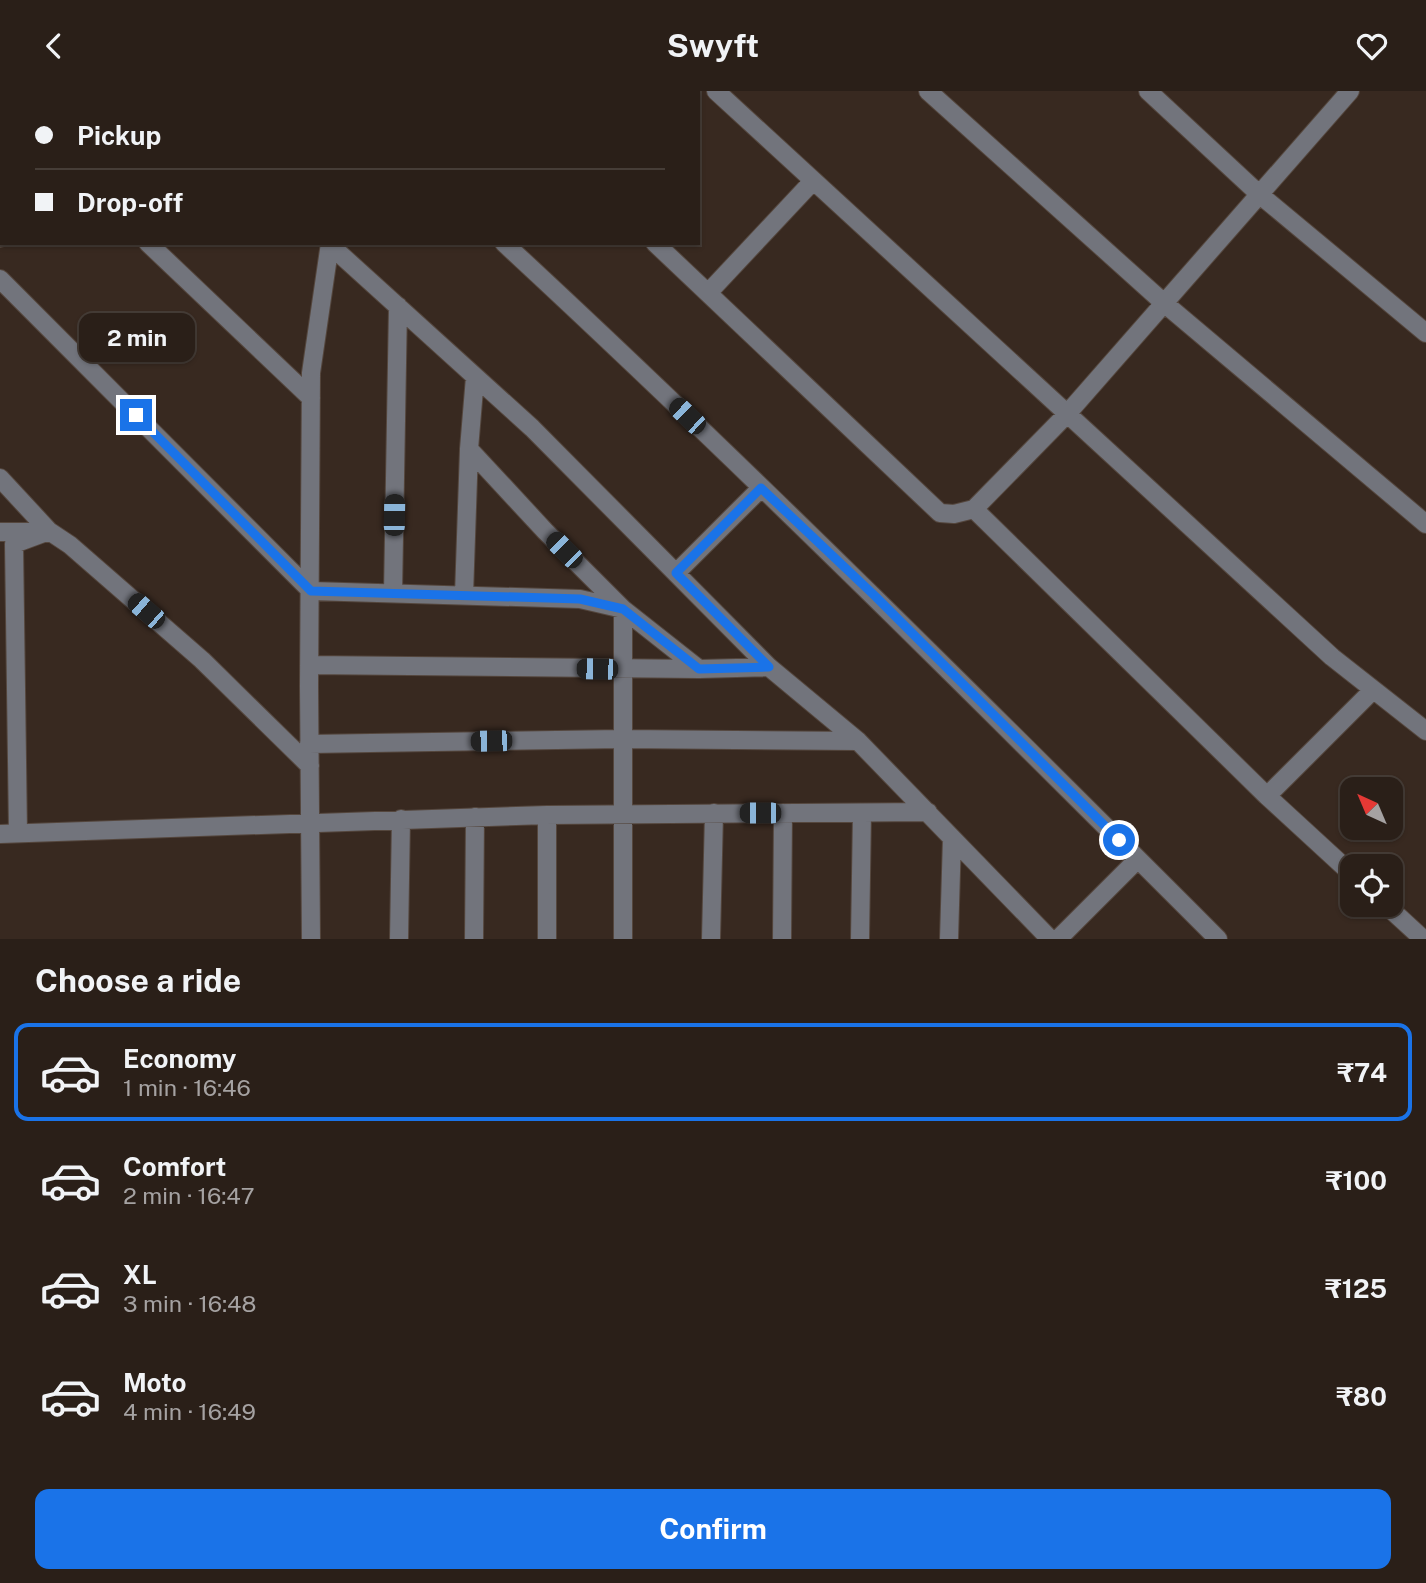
<!DOCTYPE html>
<html lang="en">
<head>
<meta charset="utf-8">
<style>
	body { margin:0; font-family:"Public Sans",sans-serif; background:#322721; color:#f1f3f6; height:100vh; display:flex; flex-direction:column; font-size:26px; white-space:nowrap }
	* { box-sizing:border-box; margin:0 }
	p { font-size:23px; color:#a5a2a2 }
	.icon { flex:none; width:38px; height:38px; fill:none; stroke:currentColor; stroke-width:2; stroke-linecap:round; stroke-linejoin:round }
	.map { position:relative; height:848px; overflow:hidden }
	.side { display:flex; flex-direction:column; background:#2a1f18; flex:1 }
	.side>* { flex:none }
	.hud { position:absolute; left:0px; top:0px; width:700px; height:154px; box-shadow:0 2px 5px #0004,0 0 0 2px #463d37; display:grid; align-content:center; height:154px; padding:0 35px; background:#2a1f18 }
	.needle { width:46px; rotate:316deg }
	.buttons { position:absolute; left:1340px; top:686px; display:grid; gap:14px }
	.buttons a { display:grid; place-items:center; width:63px; height:63px; border-radius:14px; background:#2a1f18; box-shadow:0 2px 5px #0004,0 0 0 2px #463d37; font-size:35px }
	.end { position:absolute; width:32px; height:32px; margin:-16px; border:9px solid #1a73e8; background:#fff; box-shadow:0 0 0 4px #fff }
	.from { border-radius:50% }
	.bubble { position:absolute; height:49px; border-radius:14px; background:#2a1f18; box-shadow:0 2px 5px #0004,0 0 0 2px #463d37; font-size:23px; font-weight:700; line-height:49px; text-align:center }
	.car { position:absolute; width:21px; height:42px; margin:-21px -10px; border-radius:9px; box-shadow:0 0 5px 2px #0007; background:linear-gradient(#222 24%,#8ab4d8 0 40%,#222 0 76%,#8ab4d8 0 86%,#222 0) }
	.hud b { display:flex; align-items:center; gap:24px; height:66px; font-size:26px }
	.hud b+b { border-top:2px solid #463d37 }
	.hud i { width:18px; height:18px; background:#f1f3f6 }
	ul { padding:0; list-style:none }
	li { display:flex; align-items:center; gap:21px; height:98px; margin:0 14px 10px; padding:0 21px; border:4px solid transparent; border-radius:14px }
	li div { flex:1 }
	li b { display:block; font-size:26px }
	li em { font-style:normal; font-weight:700 }
	li.current { border-color:#1a73e8 }
	li>.icon { width:63px; height:63px; stroke-width:1.5 }
	h2 { padding:0 35px; font-size:32px; line-height:84px }
	.action { display:flex; gap:14px; margin-top:auto; padding:14px 35px }
	.action a { flex:1; height:80px; border-radius:14px; background:#1a73e8; color:#fff; font-size:28px; font-weight:700; line-height:80px; text-align:center }
	header { display:flex; justify-content:space-between; align-items:center; height:91px; padding:0 35px; background:#2a1f18; font-size:32px; font-weight:700 }
	.map>svg:first-child { display:block }
	.lines { fill:none; stroke-linecap:round; stroke-linejoin:round }
	.minor-casing { stroke:#54463d; stroke-width:20 }
	.minor { stroke:#72747c; stroke-width:18 }
	.route { stroke:#1a73e8; stroke-width:9 }
</style>
</head>
<body>
<header><svg class="icon" aria-label="back" viewBox="0 0 24 24"><path d="M15 5l-7 7 7 7"/></svg>Swyft<svg class="icon" aria-label="heart" viewBox="0 0 24 24"><path d="M12 20l-8-8c-3-5 5-10 8-4 3-6 11-1 8 4z"/></svg></header>
<div class="map">
<svg width="1426" height="848" viewBox="0 0 1426 848">
	<rect width="100%" height="100%" fill="#382920"/>
	<g class="lines">
		<g class="minor-casing">
			<path id="minor" d="M233 0 235 2
				M494 0 496 2
				M716 0 1332 566 1426 640
				M928 0 1164 212 1426 433
				M1148 0 1259 103 1426 242
				M105 2 107 0
				M376 2 377 0
				M0 147 2 145
				M148 152 311 307
				M504 152C748 378 983 613 1218 848
				M655 152 940 422 954 423 974 418 1067 323 1350 0
				M330 154 532 337 769 576 858 650 1050 848
				M0 188 311 500 580 508 623 518 699 578 769 576
				M708 202 813 90
				M475 286 469 358 545 440 623 518V848
				M0 387 49 440 70 454 202 569 310 675
				M974 418 1267 705 1353 784
				M0 441H35
				M676 482 761 397
				M393 502 398 215
				M464 504 469 358
				M309 574 699 578
				M309 653 621 648 858 650
				M1267 705 1373 599
				M18 742 14 453 49 440
				M0 743 547 724 928 721
				M1386 814 1423 848
				M311 848 309 595 311 282 330 152
				M399 848 401 728
				M474 848 475 726
				M547 848V724
				M711 848 714 722
				M782 848 783 722
				M860 848 862 722
				M949 848 952 747
				M1058 848 1138 768"/>
		</g>
		<use href="#minor" class="minor"/>
	</g>
	<g class="lines">
		<path class="route" d="M136 324 311 500 580 508 623 518 699 578 769 576 676 482 761 397 876 506 1119 749"/>
	</g>
</svg>
<div class="buttons">
<a><svg class="needle" viewBox="-14 -14 28 28"><path d="M0-13l5 13h-10z" fill="#e53935"/><path d="M0 13l5-13h-10z" fill="#a5a2a2"/></svg></a>
<a><svg class="icon" aria-label="locate" viewBox="0 0 24 24"><circle cx="12" cy="12" r="6"/><path d="M12 2v4M12 18v4M2 12h4M18 12h4"/></svg></a>
</div>
<i class="end from" style="left:1119px;top:749px"></i>
<i class="end" style="left:136px;top:324px"></i>
<div class="bubble" style="left:79px;top:222px;width:116px">2 min</div>
<i class="car" style="left:687px;top:325px;rotate:314deg"></i>
<i class="car" style="left:394px;top:424px;rotate:1deg"></i>
<i class="car" style="left:564px;top:459px;rotate:315deg"></i>
<i class="car" style="left:146px;top:520px;rotate:311deg"></i>
<i class="car" style="left:597px;top:578px;rotate:271deg"></i>
<i class="car" style="left:491px;top:650px;rotate:269deg"></i>
<i class="car" style="left:760px;top:722px;rotate:270deg"></i>
<div class="hud">
<b><i class="from"></i>Pickup</b>
<b><i></i>Drop-off</b>
</div>
</div>
<section class="side">
<h2>Choose a ride</h2>
<ul>
<li class="current"><svg class="icon" aria-label="car" viewBox="0 0 24 24"><path d="M5 17H2v-5l4-1 3-4h7l3 4 3 1v5h-3M9 17h6M6 11h13"/><circle cx="7" cy="17" r="2"/><circle cx="17" cy="17" r="2"/></svg><div><b>Economy</b><p>1 min · 16:46</p></div><em>₹74</em></li>
<li><svg class="icon" aria-label="car" viewBox="0 0 24 24"><path d="M5 17H2v-5l4-1 3-4h7l3 4 3 1v5h-3M9 17h6M6 11h13"/><circle cx="7" cy="17" r="2"/><circle cx="17" cy="17" r="2"/></svg><div><b>Comfort</b><p>2 min · 16:47</p></div><em>₹100</em></li>
<li><svg class="icon" aria-label="car" viewBox="0 0 24 24"><path d="M5 17H2v-5l4-1 3-4h7l3 4 3 1v5h-3M9 17h6M6 11h13"/><circle cx="7" cy="17" r="2"/><circle cx="17" cy="17" r="2"/></svg><div><b>XL</b><p>3 min · 16:48</p></div><em>₹125</em></li>
<li><svg class="icon" aria-label="car" viewBox="0 0 24 24"><path d="M5 17H2v-5l4-1 3-4h7l3 4 3 1v5h-3M9 17h6M6 11h13"/><circle cx="7" cy="17" r="2"/><circle cx="17" cy="17" r="2"/></svg><div><b>Moto</b><p>4 min · 16:49</p></div><em>₹80</em></li>
</ul>
<div class="action"><a>Confirm</a></div>
</section>
</body>
</html>
